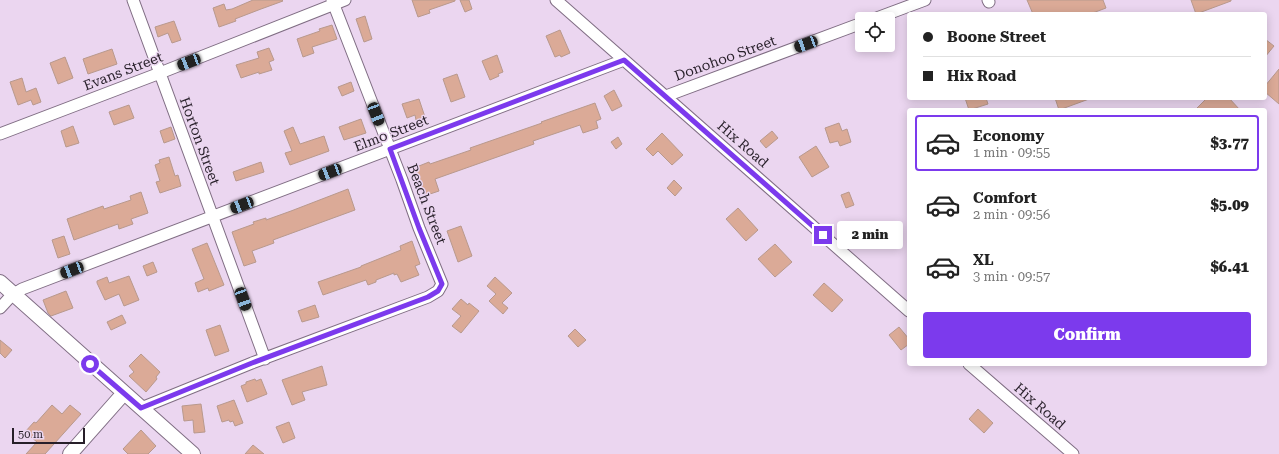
<!DOCTYPE html>
<html lang="en">
<head>
<meta charset="utf-8">
<style>
	body { margin:0; font-family:"Roboto Serif",serif; background:#f2f2f2; color:#222; height:100vh; display:flex; flex-direction:column; font-size:15px; white-space:nowrap }
	* { box-sizing:border-box; margin:0 }
	p { font-size:13px; color:#767676 }
	.icon { flex:none; width:22px; height:22px; fill:none; stroke:currentColor; stroke-width:2; stroke-linecap:round; stroke-linejoin:round }
	.map { position:relative; flex:1; overflow:hidden }
	.sheet { position:absolute; left:907px; top:108px; width:360px; height:258px; display:flex; flex-direction:column; background:#fff; border-radius:4px; box-shadow:0 2px 10px #0003 }
	.sheet>* { flex:none }
	.hud { position:absolute; left:907px; top:12px; width:360px; height:88px; border-radius:4px; box-shadow:0 2px 10px #0003; display:grid; align-content:center; height:88px; padding:0 16px; background:#fff }
	.controls { position:absolute; left:855px; top:12px; display:grid; gap:8px }
	.controls a { display:grid; place-items:center; width:40px; height:40px; border-radius:4px; background:#fff; box-shadow:0 2px 10px #0003; font-size:20px }
	.scale { position:absolute; left:12px; bottom:10px; width:73px; box-sizing:border-box; padding-left:4px; border:2px solid #271f29; border-top:0; font-size:11px; line-height:14px; white-space:nowrap; color:#271f29; -webkit-text-stroke:3px #ebd6f0; paint-order:stroke }
	.end { position:absolute; width:18px; height:18px; margin:-9px; border:5px solid #7c3aed; background:#fff; box-shadow:0 0 0 2px #fff }
	.from { border-radius:50% }
	.bubble { position:absolute; height:28px; border-radius:4px; background:#fff; box-shadow:0 2px 10px #0003; font-size:13px; font-weight:800; line-height:28px; text-align:center }
	.car { position:absolute; width:12px; height:24px; margin:-12px -6px; border-radius:5px; box-shadow:0 0 3px 1px #0007; background:linear-gradient(#222 24%,#8ab4d8 0 40%,#222 0 76%,#8ab4d8 0 86%,#222 0) }
	.hud b { display:flex; align-items:center; gap:14px; height:38px; font-size:15px }
	.hud b+b { border-top:1px solid #e0e0e0 }
	.hud i { width:10px; height:10px; background:#222 }
	ul { padding:7px 0 0; list-style:none }
	li { display:flex; align-items:center; gap:12px; height:56px; margin:0 8px 6px; padding:0 8px; border:2px solid transparent; border-radius:4px }
	li div { flex:1 }
	li b { display:block; font-size:15px }
	li em { font-style:normal; font-weight:800 }
	li.on { border-color:#7c3aed }
	li>.icon { width:36px; height:36px; stroke-width:1.5 }
	.button { display:flex; gap:8px; margin-top:auto; padding:8px 16px }
	.button a { flex:1; height:46px; border-radius:4px; background:#7c3aed; color:#fff; font-size:16px; font-weight:800; line-height:46px; text-align:center }
	.map>svg:first-child { display:block }
	.building { fill:#dbaa97; stroke:#b8998d }
	.lines { fill:none; stroke-linecap:round; stroke-linejoin:round }
	.minor-casing { stroke:#806e84; stroke-width:13 }
	.tertiary-casing { stroke:#806e84; stroke-width:16 }
	.minor { stroke:#fff; stroke-width:11 }
	.tertiary { stroke:#fff; stroke-width:14 }
	.route { stroke:#7c3aed; stroke-width:5 }
	.labels { text-anchor:middle; dominant-baseline:central; stroke-width:3; stroke-linejoin:round; paint-order:stroke }
	.street-label { font-size:14px; fill:#271f29; stroke:#ebd6f0 }
</style>
</head>
<body>
<div class="map">
<svg width="1279" height="454" viewBox="0 0 1279 454">
	<rect width="100%" height="100%" fill="#ebd6f0"/>
	<path class="building" d="M253 0H282L283 1 261 9 235 19 236 21 219 27 213 8 224 4 226 10 232 9Z
		M412 0H455V1L429 10 430 13 418 17Z
		M460 0H469L472 9 465 12Z
		M1027 0H1103L1106 8 1090 14H1033Z
		M1191 0H1231V1L1196 14Z
		M365 16 372 39 364 42 356 19Z
		M174 21 181 40 172 43 168 33 158 37 155 27Z
		M332 25 337 39 312 47 314 53 303 57 297 39 320 31 319 29Z
		M560 30 570 53 561 57 560 55 555 57 546 36Z
		M1265 39 1274 46 1265 57Z
		M269 48 274 60 269 62 272 70 259 74V72L241 78 236 65 259 58 257 52Z
		M112 49 117 64 88 74 83 59Z
		M497 55 503 72 498 74 499 76 490 80 482 61Z
		M65 57 73 78 58 84 50 63Z
		M1279 69V104L1265 92V86Z
		M457 74 465 97 451 102 443 79Z
		M22 78 26 92 36 88 41 102 33 105 31 100 18 105 10 82Z
		M351 82 354 91 342 96 338 87Z
		M614 90 622 106 612 111 604 96Z
		M965 98H986L988 104 969 110Z
		M1055 98H1089V99L1059 110Z
		M1207 98H1229L1240 110H1195Z
		M419 99 425 117 416 120 415 115 407 118 402 104Z
		M595 103 601 119 596 121 598 128 583 133 580 125 533 141 534 144 435 179 439 191 424 196 414 168 429 162 430 164 471 150 470 148 542 123 541 122Z
		M129 105 134 118 114 125 109 112Z
		M361 119 366 133 344 140 339 127Z
		M839 123 842 131 847 129 851 142 840 146 838 141 830 143 825 128Z
		M73 126 79 143 66 147 61 131Z
		M171 127 175 139 164 143 160 131Z
		M293 127 300 144 324 136 329 151 290 165 285 153 292 151 284 131Z
		M772 131 778 138 766 148 760 141Z
		M662 133 683 155 672 165 658 151 653 156 646 149Z
		M618 137 622 144 616 149 611 142Z
		M816 146 829 167 812 177 799 157Z
		M169 157 175 176 178 175 181 186 160 193 156 182 160 181 155 165 160 163 159 160Z
		M261 162 264 172 236 181 233 172Z
		M674 180 682 188 675 196 667 188Z
		M348 189 355 210 273 240 274 243 252 251 256 262 244 266 232 232 254 224 253 222 266 218V220L291 211Z
		M141 192 148 213 131 219 133 224 119 229 118 224 74 240 67 219 103 206 104 209 131 200 130 196Z
		M849 192 854 205 846 208 841 195Z
		M738 208 758 230 746 241 726 219Z
		M461 226 472 256 458 262 447 231Z
		M875 228 886 235 880 244 869 237Z
		M64 236 70 254 58 258 52 240Z
		M412 241 420 264 415 266 419 275 401 282 397 274 394 275V273L376 280V282L368 285 366 280 323 295 318 282 361 267V266L401 250 400 246Z
		M207 243 224 285 209 291 208 288 198 292 195 283 204 279 192 249Z
		M775 244 792 262 775 277 758 259Z
		M153 262 157 272 147 276 143 266Z
		M129 276 139 300 124 306 119 294 105 300 97 283V281L107 277 109 283Z
		M495 277 512 293 502 303 508 308 503 314 489 301 496 294 487 286Z
		M824 283 843 300 832 312 813 295Z
		M66 291 73 308 51 316 48 313 43 300Z
		M461 299 468 305 469 303 479 311 461 333 452 326 461 316 452 309Z
		M315 305 319 317 302 322 298 311Z
		M122 315 126 323 111 330 107 322Z
		M220 325 229 351 215 356 206 330Z
		M899 327 909 339V344L901 350 889 335Z
		M575 329 586 340 578 347 568 336Z
		M0 340 12 350 5 358 0 353Z
		M141 354 160 372 156 377 157 379 146 392 129 376 134 372 129 366Z
		M322 366 327 385 302 392 305 400 292 405 282 380Z
		M255 379 256 381 261 379 267 394 247 402 241 386 246 384V382Z
		M234 400 243 423 235 426 233 421 230 422 229 420 222 422 217 406Z
		M201 404 205 432 194 433 193 420 184 421 182 406Z
		M52 405 62 414 70 405 81 414 45 454H26L37 442 25 432 34 422 36 423Z
		M978 409 993 423 984 433 969 419Z
		M289 422 295 438 283 443 276 427Z
		M141 430 156 446 148 454H128L123 449Z
		M253 445 264 454H245Z"/>
	<g class="lines">
		<g class="minor-casing">
			<path id="minor" d="M133 0 265 359
				M556 0 909 311
				M988 0 989 2
				M874 19 925 0
				M666 96 862 23
				M0 134 160 73 345 0
				M0 308 12 295 22 289 624 60
				M969 364 1073 454
				M141 408 252 363 428 297 438 291 442 284 419 228 402 180 332 0"/>
		</g>
		<g class="tertiary-casing">
			<path id="tertiary" d="M0 282 193 454
				M70 454 124 393"/>
		</g>
		<use href="#minor" class="minor"/>
		<use href="#tertiary" class="tertiary"/>
	</g>
	<g class="lines">
		<path class="route" d="M90 364 141 408 252 363 428 297 438 291 442 284 419 228 390 149 624 60 823 235"/>
	</g>
	<g class="labels">
		<g class="street-label">
			<text transform="translate(725 58) rotate(-20)">Donohoo Street</text>
			<text transform="translate(123 71) rotate(-21)">Evans Street</text>
			<text transform="translate(391 133) rotate(-21)">Elmo Street</text>
			<text transform="translate(200 141) rotate(70)">Horton Street</text>
			<text transform="translate(743 144) rotate(41)">Hix Road</text>
			<text transform="translate(427 204) rotate(69)">Beach Street</text>
			<text transform="translate(1040 406) rotate(41)">Hix Road</text>
		</g>
	</g>
</svg>
<div class="controls">
<a><svg class="icon" aria-label="locate" viewBox="0 0 24 24"><circle cx="12" cy="12" r="6"/><path d="M12 2v4M12 18v4M2 12h4M18 12h4"/></svg></a>
</div>
<div class="scale">50 m</div>
<i class="end from" style="left:90px;top:364px"></i>
<i class="end" style="left:823px;top:235px"></i>
<div class="bubble" style="left:837px;top:221px;width:66px">2 min</div>
<i class="car" style="left:806px;top:44px;rotate:250deg"></i>
<i class="car" style="left:189px;top:62px;rotate:249deg"></i>
<i class="car" style="left:376px;top:114px;rotate:159deg"></i>
<i class="car" style="left:330px;top:172px;rotate:249deg"></i>
<i class="car" style="left:242px;top:205px;rotate:249deg"></i>
<i class="car" style="left:72px;top:270px;rotate:249deg"></i>
<i class="car" style="left:243px;top:299px;rotate:160deg"></i>
<div class="hud">
<b><i class="from"></i>Boone Street</b>
<b><i></i>Hix Road</b>
</div>
<section class="sheet">
<ul>
<li class="on"><svg class="icon" aria-label="car" viewBox="0 0 24 24"><path d="M5 17H2v-5l4-1 3-4h7l3 4 3 1v5h-3M9 17h6M6 11h13"/><circle cx="7" cy="17" r="2"/><circle cx="17" cy="17" r="2"/></svg><div><b>Economy</b><p>1 min · 09:55</p></div><em>$3.77</em></li>
<li><svg class="icon" aria-label="car" viewBox="0 0 24 24"><path d="M5 17H2v-5l4-1 3-4h7l3 4 3 1v5h-3M9 17h6M6 11h13"/><circle cx="7" cy="17" r="2"/><circle cx="17" cy="17" r="2"/></svg><div><b>Comfort</b><p>2 min · 09:56</p></div><em>$5.09</em></li>
<li><svg class="icon" aria-label="car" viewBox="0 0 24 24"><path d="M5 17H2v-5l4-1 3-4h7l3 4 3 1v5h-3M9 17h6M6 11h13"/><circle cx="7" cy="17" r="2"/><circle cx="17" cy="17" r="2"/></svg><div><b>XL</b><p>3 min · 09:57</p></div><em>$6.41</em></li>
</ul>
<div class="button"><a>Confirm</a></div>
</section>
</div>
</body>
</html>
